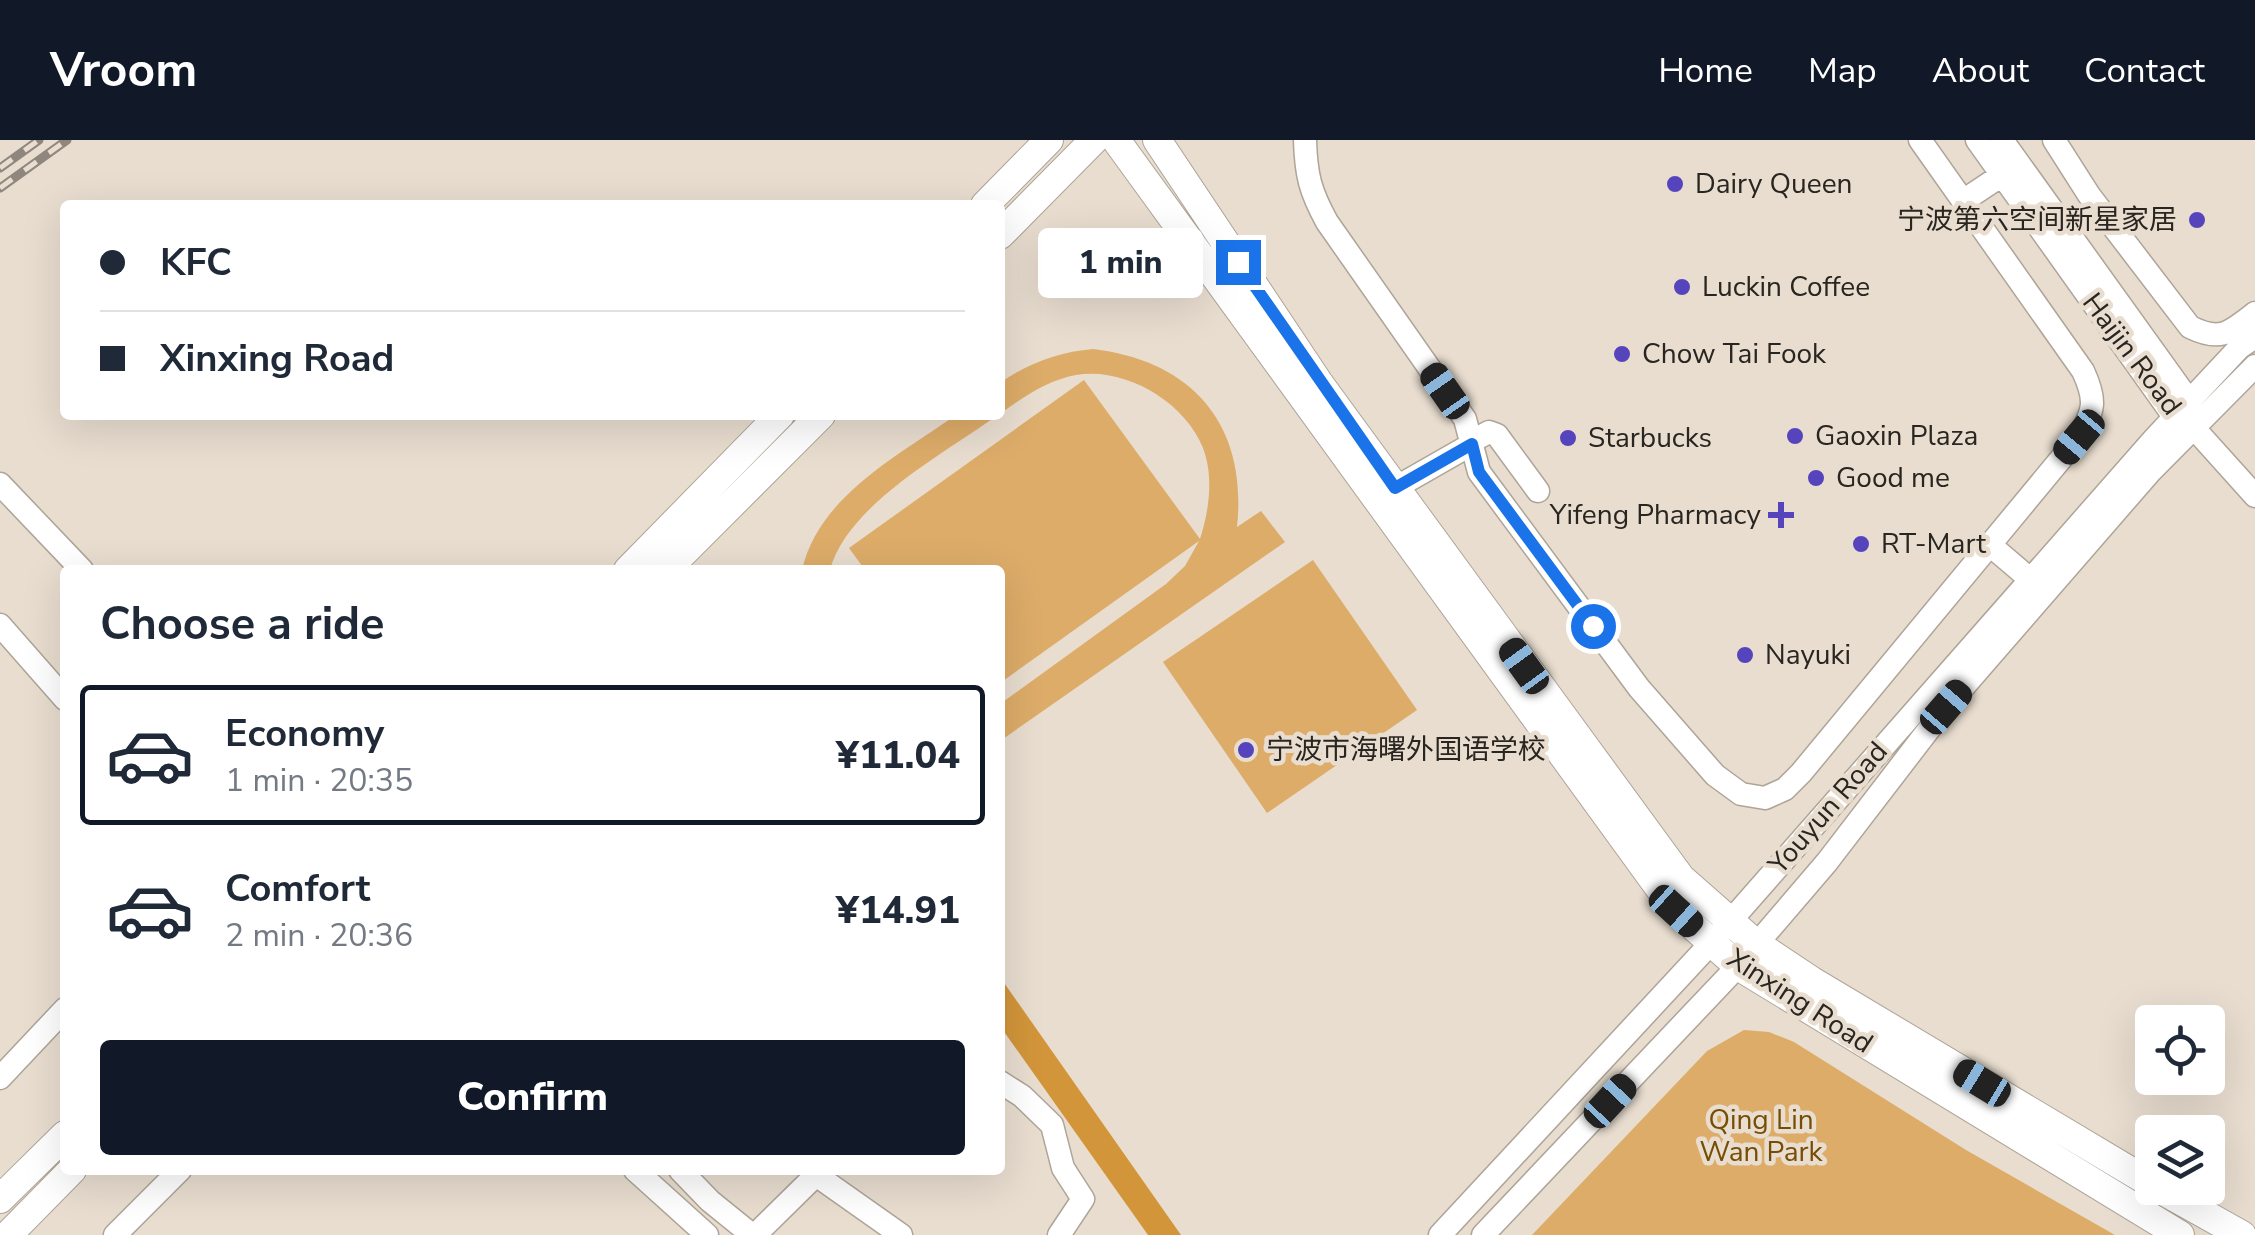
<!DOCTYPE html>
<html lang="en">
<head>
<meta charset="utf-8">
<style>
	body { margin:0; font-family:"Nunito Sans","Noto Sans SC",sans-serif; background:#f6f6f7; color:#1f2937; height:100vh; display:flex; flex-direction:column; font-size:38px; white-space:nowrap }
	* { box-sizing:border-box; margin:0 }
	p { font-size:32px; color:#747a83 }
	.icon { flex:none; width:55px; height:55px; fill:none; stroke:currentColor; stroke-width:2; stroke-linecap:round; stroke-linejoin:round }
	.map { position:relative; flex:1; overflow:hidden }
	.details { position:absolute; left:60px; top:425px; width:945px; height:610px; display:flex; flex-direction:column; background:#fff; border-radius:10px; box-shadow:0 10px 40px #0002 }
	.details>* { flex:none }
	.top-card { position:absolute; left:60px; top:60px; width:945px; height:220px; border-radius:10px; box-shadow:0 10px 40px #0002; display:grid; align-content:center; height:220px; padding:0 40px; background:#fff }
	.buttons { position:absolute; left:2135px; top:865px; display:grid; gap:20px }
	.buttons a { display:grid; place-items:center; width:90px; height:90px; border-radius:10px; background:#fff; box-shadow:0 10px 40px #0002; font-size:50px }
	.end { position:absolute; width:45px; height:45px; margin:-22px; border:12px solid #1a73e8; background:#fff; box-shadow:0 0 0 5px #fff }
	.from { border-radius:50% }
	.bubble { position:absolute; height:70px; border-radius:10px; background:#fff; box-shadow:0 10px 40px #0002; font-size:32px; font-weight:800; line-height:70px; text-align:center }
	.car { position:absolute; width:30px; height:60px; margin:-30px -15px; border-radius:12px; box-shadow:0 0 8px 2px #0007; background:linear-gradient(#222 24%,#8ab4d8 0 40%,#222 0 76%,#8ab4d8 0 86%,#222 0) }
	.top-card b { display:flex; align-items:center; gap:35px; height:95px; font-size:38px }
	.top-card b+b { border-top:2px solid #e0e1e3 }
	.top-card i { width:25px; height:25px; background:#1f2937 }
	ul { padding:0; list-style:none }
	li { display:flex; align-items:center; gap:30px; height:140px; margin:0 20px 15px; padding:0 20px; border:5px solid transparent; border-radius:10px }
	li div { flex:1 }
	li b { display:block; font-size:38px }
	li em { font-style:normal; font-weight:800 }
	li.selected { border-color:#111827 }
	li>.icon { width:90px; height:90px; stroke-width:1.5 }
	h2 { padding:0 40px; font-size:45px; line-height:120px }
	.button { display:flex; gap:20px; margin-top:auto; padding:20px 40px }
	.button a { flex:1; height:115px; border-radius:10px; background:#111827; color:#fff; font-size:40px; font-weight:800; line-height:115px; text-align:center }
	header { display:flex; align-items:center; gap:60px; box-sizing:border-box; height:140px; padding:0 50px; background:#111827; color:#fff }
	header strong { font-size:48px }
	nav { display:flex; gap:55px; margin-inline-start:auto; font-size:35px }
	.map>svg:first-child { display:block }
	.green { fill:#ddac69 }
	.water { fill:#d2953a }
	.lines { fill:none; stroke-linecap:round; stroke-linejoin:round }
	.minor-casing { stroke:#aea497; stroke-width:25 }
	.major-casing { stroke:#aea497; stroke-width:30 }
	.minor { stroke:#fff; stroke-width:22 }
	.major { stroke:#fff; stroke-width:28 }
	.rail-casing { stroke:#8f877d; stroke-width:9 }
	.rail { stroke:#e8ddcf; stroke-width:5; stroke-dasharray:15; stroke-linecap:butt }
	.route { stroke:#1a73e8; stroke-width:12 }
	.poi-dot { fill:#5544bc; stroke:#e8ddcf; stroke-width:4 }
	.labels { text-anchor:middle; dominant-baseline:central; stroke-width:9; stroke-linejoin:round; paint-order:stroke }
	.poi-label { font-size:28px; fill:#292520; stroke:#e8ddcf; text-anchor:start }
	.street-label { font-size:28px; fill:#292520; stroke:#e8ddcf }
	.park-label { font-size:28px; fill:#764d04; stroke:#e8ddcf }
</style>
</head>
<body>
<header>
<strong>Vroom</strong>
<nav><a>Home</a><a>Map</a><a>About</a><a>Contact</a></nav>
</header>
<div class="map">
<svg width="2255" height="1095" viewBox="0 0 2255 1095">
	<rect width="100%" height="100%" fill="#e8ddcf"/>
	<path class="green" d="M1093 209C1193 221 1248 285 1237 387L1261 371 1285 402 1000 601V564L1166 444 1185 426 1199 401 1000 543V430H865L849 408 1084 240 1200 399C1209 371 1214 337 1203 308 1184 261 1125 227 1076 235 1048 240 1023 257 1000 274V243C1028 223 1059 212 1093 209Z
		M956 275H998C945 313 847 365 830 430H802C819 356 898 316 956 275Z
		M1313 420 1417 570 1267 673 1163 522Z
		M1744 890 1769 892 1794 902 1966 1010 2115 1095H1532L1707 911Z"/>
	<path class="water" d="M1000 837 1181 1095H1148L1000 886Z"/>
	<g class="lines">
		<g class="minor-casing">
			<path id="minor" d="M1305 0C1306 35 1310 51 1327 82L1465 279 1479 332 1639 548 1715 635 1741 654 1765 658 1785 649 1801 633 2079 297C2094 270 2097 261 2083 231L1920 0
				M1977 0 2175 278 2193 287 2255 356
				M2002 0 2190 262 2191 274
				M2054 0 2089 55 2190 187C2221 202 2229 193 2255 173
				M1963 61 2002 35
				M1472 301 1489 292 1497 295 1538 351
				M0 344 82 430
				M1395 348 1472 304
				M1990 405 2030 439
				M0 485 65 559
				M0 938 65 869
				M1000 942 1022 956 1052 985 1063 1028 1083 1059 1059 1095
				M635 1030 707 1095
				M680 1030 710 1061 752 1095
				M115 1095 180 1030
				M755 1095 816 1035 901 1095
				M1440 1095 1712 802 2154 299 2239 208 2255 197
				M1483 1095 1738 826 1827 722 1946 567 2150 332 2255 226"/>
		</g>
		<g class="major-casing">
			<path id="major" d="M1116 0 1676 771 1738 826 2180 1095
				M1157 0 1319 243 1681 738 1755 803 1812 841 2152 1044
				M985 65 1049 0
				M1000 95 1094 0
				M628 430 780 275
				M666 430 821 275
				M2158 1048 2242 1095
				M0 1059 65 995
				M8 1095 72 1030"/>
		</g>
		<use href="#minor" class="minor"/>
		<use href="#major" class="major"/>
		<g class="rail-casing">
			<path id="rail" d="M0 28 39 0
				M0 48 67 0"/>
		</g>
		<use href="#rail" class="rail"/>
	</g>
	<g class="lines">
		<path class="route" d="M1238 122 1395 348 1472 304 1479 332 1593 486"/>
	</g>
	<g class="poi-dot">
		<circle cx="1675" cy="44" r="10"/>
		<circle cx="2197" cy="80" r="10"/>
		<circle cx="1682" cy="147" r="10"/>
		<circle cx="1622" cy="214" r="10"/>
		<circle cx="1795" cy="296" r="10"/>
		<circle cx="1568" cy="298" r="10"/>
		<circle cx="1816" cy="338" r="10"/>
		<path d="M1776 360h10v10h10v10h-10v10h-10v-10h-10v-10h10z"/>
		<circle cx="1861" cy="404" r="10"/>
		<circle cx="1745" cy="515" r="10"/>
		<circle cx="1246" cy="610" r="10"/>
	</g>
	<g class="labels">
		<g class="poi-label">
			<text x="1695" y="44">Dairy Queen</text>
			<text x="2177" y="80" text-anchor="end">宁波第六空间新星家居</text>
			<text x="1702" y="147">Luckin Coffee</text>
			<text x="1642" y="214">Chow Tai Fook</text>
			<text x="1815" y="296">Gaoxin Plaza</text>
			<text x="1588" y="298">Starbucks</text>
			<text x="1836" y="338">Good me</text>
			<text x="1761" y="375" text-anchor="end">Yifeng Pharmacy</text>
			<text x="1881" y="404">RT-Mart</text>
			<text x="1765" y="515">Nayuki</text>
			<text x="1266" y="610">宁波市海曙外国语学校</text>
		</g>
		<g class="street-label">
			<text transform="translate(2132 214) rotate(53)">Haijin Road</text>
			<text transform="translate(1828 668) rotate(-49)">Youyun Road</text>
			<text transform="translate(1800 861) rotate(33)">Xinxing Road</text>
		</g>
		<g class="park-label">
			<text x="1761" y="980">Qing Lin<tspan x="1761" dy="32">Wan Park</tspan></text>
		</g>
	</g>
</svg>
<div class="buttons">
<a><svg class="icon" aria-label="locate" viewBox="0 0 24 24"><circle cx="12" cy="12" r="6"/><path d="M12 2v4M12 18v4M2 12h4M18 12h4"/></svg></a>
<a><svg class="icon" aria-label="layers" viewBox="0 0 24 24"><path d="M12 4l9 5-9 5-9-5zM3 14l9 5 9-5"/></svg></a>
</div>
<i class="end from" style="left:1593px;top:486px"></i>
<i class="end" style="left:1238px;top:122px"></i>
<div class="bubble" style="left:1038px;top:88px;width:165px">1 min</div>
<i class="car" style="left:1445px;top:251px;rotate:325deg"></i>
<i class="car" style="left:2079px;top:297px;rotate:220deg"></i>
<i class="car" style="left:1524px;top:526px;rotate:324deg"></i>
<i class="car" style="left:1946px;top:567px;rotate:41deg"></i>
<i class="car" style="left:1676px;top:771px;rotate:132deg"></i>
<i class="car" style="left:1982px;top:943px;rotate:301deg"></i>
<i class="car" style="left:1610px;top:961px;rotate:43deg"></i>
<div class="top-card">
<b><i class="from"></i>KFC</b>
<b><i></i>Xinxing Road</b>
</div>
<section class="details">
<h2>Choose a ride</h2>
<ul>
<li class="selected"><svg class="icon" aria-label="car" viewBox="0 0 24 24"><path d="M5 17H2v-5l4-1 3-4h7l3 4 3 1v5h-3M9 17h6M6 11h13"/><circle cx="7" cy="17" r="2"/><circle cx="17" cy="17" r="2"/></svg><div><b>Economy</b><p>1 min · 20:35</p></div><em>¥11.04</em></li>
<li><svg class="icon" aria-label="car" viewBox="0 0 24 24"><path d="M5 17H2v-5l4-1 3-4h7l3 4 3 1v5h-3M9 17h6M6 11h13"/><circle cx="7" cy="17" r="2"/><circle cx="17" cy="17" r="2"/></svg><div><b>Comfort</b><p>2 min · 20:36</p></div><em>¥14.91</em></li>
</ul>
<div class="button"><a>Confirm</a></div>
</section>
</div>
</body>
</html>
